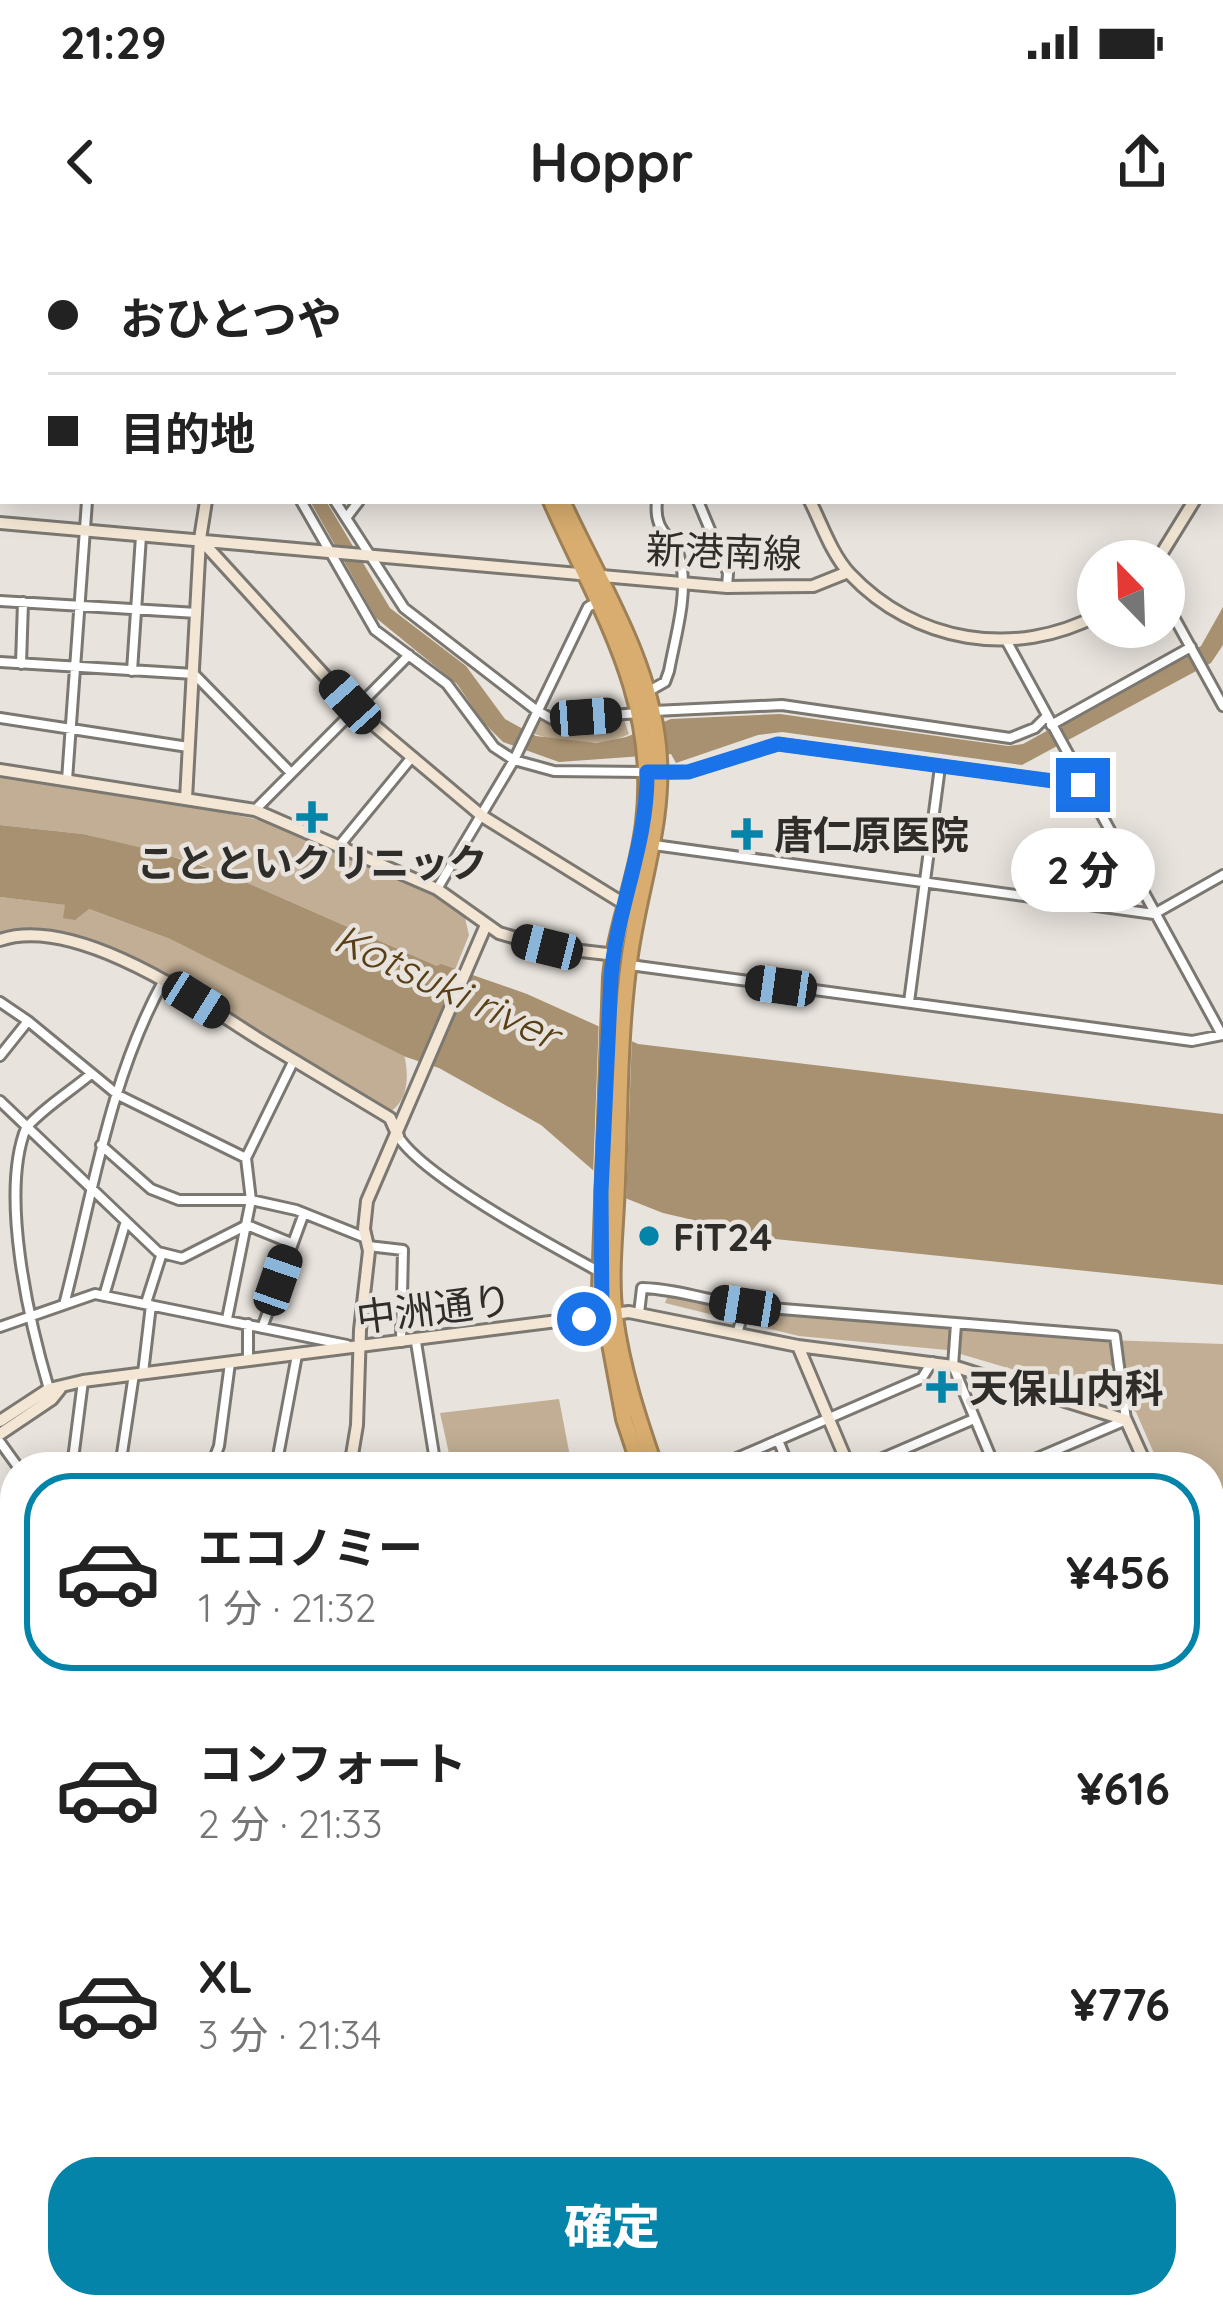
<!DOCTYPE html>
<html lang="ja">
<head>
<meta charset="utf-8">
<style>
	body { margin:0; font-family:Quicksand,"Noto Sans JP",sans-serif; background:#f2f2f2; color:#222; height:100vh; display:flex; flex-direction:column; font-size:45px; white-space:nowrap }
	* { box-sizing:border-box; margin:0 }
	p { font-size:39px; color:#767676 }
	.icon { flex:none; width:66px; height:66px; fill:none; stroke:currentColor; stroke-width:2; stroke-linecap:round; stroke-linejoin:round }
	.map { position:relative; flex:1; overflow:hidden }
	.sheet { position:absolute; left:0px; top:1212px; width:1224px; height:867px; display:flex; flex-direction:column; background:#fff; border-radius:48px 48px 0 0; box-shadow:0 6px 30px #0003 }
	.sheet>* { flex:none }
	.hud { position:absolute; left:0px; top:0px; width:1224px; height:264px; box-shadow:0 6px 30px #0003; display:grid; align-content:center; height:264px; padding:0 48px; background:#fff }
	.needle { width:78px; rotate:337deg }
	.buttons { position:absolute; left:1077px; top:300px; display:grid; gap:24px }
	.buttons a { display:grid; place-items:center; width:108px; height:108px; border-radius:50%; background:#fff; box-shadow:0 6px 30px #0003; font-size:60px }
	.end { position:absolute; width:54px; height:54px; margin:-27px; border:15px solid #1a73e8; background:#fff; box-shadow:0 0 0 6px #fff }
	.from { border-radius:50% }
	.bubble { position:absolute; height:84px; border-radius:42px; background:#fff; box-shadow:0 6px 30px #0003; font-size:39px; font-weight:800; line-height:84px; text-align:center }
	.car { position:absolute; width:36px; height:72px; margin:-36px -18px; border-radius:15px; box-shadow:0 0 9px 3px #0007; background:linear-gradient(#222 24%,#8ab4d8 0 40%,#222 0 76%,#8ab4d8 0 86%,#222 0) }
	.hud b { display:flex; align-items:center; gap:42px; height:114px; font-size:45px }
	.hud b+b { border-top:3px solid #e0e0e0 }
	.hud i { width:30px; height:30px; background:#222 }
	ul { padding:21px 0 0; list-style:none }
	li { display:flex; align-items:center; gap:36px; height:198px; margin:0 24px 18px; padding:0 24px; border:6px solid transparent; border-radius:48px }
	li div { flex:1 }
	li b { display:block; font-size:45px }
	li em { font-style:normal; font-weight:800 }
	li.on { border-color:#0384a8 }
	li>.icon { width:108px; height:108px; stroke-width:1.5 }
	.action { display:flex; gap:24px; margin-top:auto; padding:24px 48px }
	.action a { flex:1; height:138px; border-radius:48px; background:#0384a8; color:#fff; font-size:48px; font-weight:800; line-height:138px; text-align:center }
	.status { display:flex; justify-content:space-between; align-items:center; height:84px; padding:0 60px; background:#fff; direction:ltr }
	.status svg { height:33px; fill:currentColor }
	header { display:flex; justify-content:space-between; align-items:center; height:156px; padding:0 48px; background:#fff; font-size:54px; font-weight:800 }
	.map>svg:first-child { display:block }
	.green { fill:#c1ae94 }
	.water { fill:#a89170 }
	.pier { fill:#e8e3dd }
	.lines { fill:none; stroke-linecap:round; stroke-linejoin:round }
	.street-casing { stroke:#7b7771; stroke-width:14 }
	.secondary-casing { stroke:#7b7771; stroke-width:16 }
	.highway-casing { stroke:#9d8057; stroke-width:20 }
	.street { stroke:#fff; stroke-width:8 }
	.secondary { stroke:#f3e6d4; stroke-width:10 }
	.highway { stroke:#d8ad6f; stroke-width:14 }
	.route { stroke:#1a73e8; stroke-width:15 }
	.poi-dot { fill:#0384a8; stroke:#e8e3dd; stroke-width:4.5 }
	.labels { text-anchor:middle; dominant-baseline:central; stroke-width:9; stroke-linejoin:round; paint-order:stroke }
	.street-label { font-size:39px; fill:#2f2d2a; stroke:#e8e3dd }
	.poi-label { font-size:39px; font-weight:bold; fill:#2f2d2a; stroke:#e8e3dd; text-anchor:start }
	.water-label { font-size:42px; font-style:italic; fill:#593f16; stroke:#e8e3dd }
</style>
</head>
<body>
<div class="status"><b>21:29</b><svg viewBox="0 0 49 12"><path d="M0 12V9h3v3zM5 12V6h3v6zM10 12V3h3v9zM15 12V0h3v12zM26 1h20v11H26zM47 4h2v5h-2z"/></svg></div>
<header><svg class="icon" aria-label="back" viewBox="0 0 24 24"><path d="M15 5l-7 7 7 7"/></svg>Hoppr<svg class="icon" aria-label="share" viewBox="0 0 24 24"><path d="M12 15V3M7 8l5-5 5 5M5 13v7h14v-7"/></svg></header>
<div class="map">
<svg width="1223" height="2078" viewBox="0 0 1223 2078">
	<rect width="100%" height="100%" fill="#e8e3dd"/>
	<path class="green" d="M540 478 552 484 624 480 629 494C601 508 561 504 532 493Z
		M0 536 181 564 269 582 430 653 465 678 469 695 455 730 437 726 227 634 189 621 83 594 0 585Z
		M0 657 66 665 67 670 89 669 170 699 404 814C409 835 409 860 390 872L163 731 75 695 7 690 0 692Z
		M669 1052 700 1063 749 1071 1106 1100 1223 1104V1340L1209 1317V1227H1160L1136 1172 1116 1160 947 1110 799 1096 665 1063Z
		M559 1159 572 1227H452L440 1173Z"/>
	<path class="water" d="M753 0H1184L1182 3Z
		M310 261H326L390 368 466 426 505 479 536 496 596 503 626 497 671 479 780 474 1008 506 1023 504 1201 406 1223 367V405L1211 423 1022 525 782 492 758 495 676 523 671 514 559 522 503 502 483 482 457 444 376 378Z
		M0 585 83 594 151 610 227 634 437 726 441 724 527 754 638 804 1223 874V1045L775 999 663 973 625 958 541 885 439 828 406 817 170 699 89 669 75 680 63 678 65 665 0 657Z"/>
	<path class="pier" d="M599 778 632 794 626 963 593 937Z"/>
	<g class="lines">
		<g class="street-casing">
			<path id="street" d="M25 0 28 3
				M48 0 54 3
				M206 0 210 3
				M637 0 638 3
				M217 3 219 0
				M265 3 267 0
				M301 3 303 0
				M0 62 3 61
				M0 139H3
				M0 211H3
				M301 261 375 390 447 444 494 507 514 520 554 531 645 532
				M335 261 404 368 536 470 552 479 640 473
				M698 261 728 333 727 347
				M346 278 359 261
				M1164 359 1223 466
				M0 361 197 373
				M1007 402 1222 795
				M0 422 194 434 291 533
				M21 424 23 362
				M132 431 141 296
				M649 451 665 442 669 431C675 398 688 356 681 323 676 295 653 296 657 261
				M654 471 782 465 1010 498 1035 488 1046 477
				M0 478 188 507
				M1051 485 1191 407
				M660 533 688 532 778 504 1083 545
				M67 540 87 261
				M255 570 409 415
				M654 605 1154 674 1223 635
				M339 606 412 517
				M437 649 514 520 588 367 597 362
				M630 725 1192 801 1222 795
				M0 762 28 781 118 855 246 918
				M909 762 940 527
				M0 816 28 781
				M0 861 158 1012 182 1018 247 985 291 1003
				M398 896C422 936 552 1006 598 1031
				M101 905 151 949 179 960H251L296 970 366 998
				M368 1006 403 1010 401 1102
				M104 1056 125 984
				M65 1061C93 953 109 839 164 740
				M146 1063 162 1013
				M639 1073 642 1048C677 1049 710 1061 745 1066L1115 1096 1126 1180 1016 1227
				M227 1079 251 960 246 918 294 820
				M956 1084 953 1126 995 1227
				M0 1087 95 1054 347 1105
				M262 1088 304 973
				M737 1094 745 1066
				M416 1102 436 1227
				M248 1120V1084
				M143 1133 151 1065
				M49 1149C28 1078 0 953 26 888 43 868 71 851 91 834
				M778 1200 789 1227
				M0 1202 18 1227
				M72 1227 83 1141
				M120 1227 134 1134
				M211 1227 219 1206 230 1123
				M276 1227 297 1115
				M716 1227 922 1138 932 1122
				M862 1227 974 1179
				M0 1308 15 1302
				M0 1379 15 1377
				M0 1402 15 1584
				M0 1682 15 1681
				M0 1885 15 1959
				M1209 1942 1223 1969
				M0 1972 15 1969
				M595 2064 598 2078
				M36 2065 384 2078
				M384 2078 385 2064
				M456 2078 457 2064
				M495 2078 496 2064
				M959 2078 986 2064"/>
		</g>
		<g class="secondary-casing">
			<path id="secondary" d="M432 0 434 3
				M684 0 686 3
				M76 3 78 0
				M0 102H3
				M1221 217 1223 214
				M810 261C822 285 832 315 850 334 915 403 1015 419 1098 375
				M0 283 727 347 813 346 848 332
				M200 299 355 469 482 576 626 665
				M1157 321 1194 261
				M0 530 255 570 437 649 499 693 547 707 616 715
				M186 559 200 299 206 261
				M0 700C76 674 200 762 262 801 305 827 347 852 390 878L398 896
				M798 1106 849 1227
				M0 1181 49 1149 83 1141 629 1072 798 1106 953 1126 1126 1180 1147 1227
				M0 1194 52 1159 60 1149
				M350 1227 357 1185 360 1090 369 1011 364 989 367 961 486 685
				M1209 1347 1223 1374
				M1209 1373 1223 1403
				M1209 1427 1223 1421
				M1209 1439 1223 1432
				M0 1594H15
				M1209 1788 1223 1780
				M0 1814H15
				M889 2064V2078
				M1075 2064 1082 2078
				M1088 2064 1095 2078
				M323 2078V2064"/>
		</g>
		<g class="highway-casing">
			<path id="highway" d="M341 0 345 3
				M551 261C600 372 659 457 644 583 638 636 616 685 611 737L600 1050 624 1179 640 1227
				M562 261C598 340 649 418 658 506 666 581 638 649 629 722 619 794 620 868 617 941 616 986 609 1033 615 1077 622 1129 638 1178 655 1227
				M769 2064 771 2078
				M783 2064 785 2078"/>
		</g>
		<use href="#street" class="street"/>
		<use href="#secondary" class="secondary"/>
		<use href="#highway" class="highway"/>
	</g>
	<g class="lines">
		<path class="route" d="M584 1079 602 1076 601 952 611 737C617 667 648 603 647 532H688L778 504 1083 545"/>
	</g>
	<g class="poi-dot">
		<path d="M306 559h12v12h12v12h-12v12h-12v-12h-12v-12h12z"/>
		<path d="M741 576h12v12h12v12h-12v12h-12v-12h-12v-12h12z"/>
		<circle cx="649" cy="996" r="12"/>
		<path d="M936 1129h12v12h12v12h-12v12h-12v-12h-12v-12h12z"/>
	</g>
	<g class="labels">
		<g class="street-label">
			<text transform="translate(724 311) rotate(2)">新港南線</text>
			<text transform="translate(434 1068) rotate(-7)">中洲通り</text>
		</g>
		<g class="poi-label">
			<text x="774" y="594">唐仁原医院</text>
			<text x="312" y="622" text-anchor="middle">ことといクリニック</text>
			<text x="673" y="996">FiT24</text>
			<text x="969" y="1147">天保山内科</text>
		</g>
		<g class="water-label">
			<text transform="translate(447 746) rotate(25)">Kotsuki river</text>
		</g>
	</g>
</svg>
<div class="buttons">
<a><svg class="needle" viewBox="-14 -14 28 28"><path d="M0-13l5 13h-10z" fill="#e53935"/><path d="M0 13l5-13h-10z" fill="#767676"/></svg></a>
</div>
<i class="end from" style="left:584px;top:1079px"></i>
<i class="end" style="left:1083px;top:545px"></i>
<div class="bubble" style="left:1011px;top:588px;width:144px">2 分</div>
<i class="car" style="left:350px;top:462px;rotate:318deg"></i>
<i class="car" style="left:586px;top:477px;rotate:86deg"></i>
<i class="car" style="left:547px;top:707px;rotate:284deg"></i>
<i class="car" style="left:781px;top:746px;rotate:278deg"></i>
<i class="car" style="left:196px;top:760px;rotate:122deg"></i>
<i class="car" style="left:278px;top:1040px;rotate:19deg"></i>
<i class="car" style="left:745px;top:1066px;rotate:279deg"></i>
<div class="hud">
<b><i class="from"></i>おひとつや</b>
<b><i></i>目的地</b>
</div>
<section class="sheet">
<ul>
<li class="on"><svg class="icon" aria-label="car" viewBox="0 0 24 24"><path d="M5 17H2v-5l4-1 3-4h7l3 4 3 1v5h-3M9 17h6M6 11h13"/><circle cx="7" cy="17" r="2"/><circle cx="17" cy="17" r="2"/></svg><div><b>エコノミー</b><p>1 分 · 21:32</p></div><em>¥456</em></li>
<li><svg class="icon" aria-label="car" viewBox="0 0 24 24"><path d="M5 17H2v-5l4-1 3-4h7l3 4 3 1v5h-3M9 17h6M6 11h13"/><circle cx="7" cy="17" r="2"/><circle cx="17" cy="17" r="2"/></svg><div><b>コンフォート</b><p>2 分 · 21:33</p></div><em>¥616</em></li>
<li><svg class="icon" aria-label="car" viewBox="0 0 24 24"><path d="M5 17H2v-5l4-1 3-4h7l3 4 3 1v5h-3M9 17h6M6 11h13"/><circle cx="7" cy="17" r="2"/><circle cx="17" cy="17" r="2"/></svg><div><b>XL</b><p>3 分 · 21:34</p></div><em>¥776</em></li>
</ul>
<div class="action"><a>確定</a></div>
</section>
</div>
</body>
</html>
